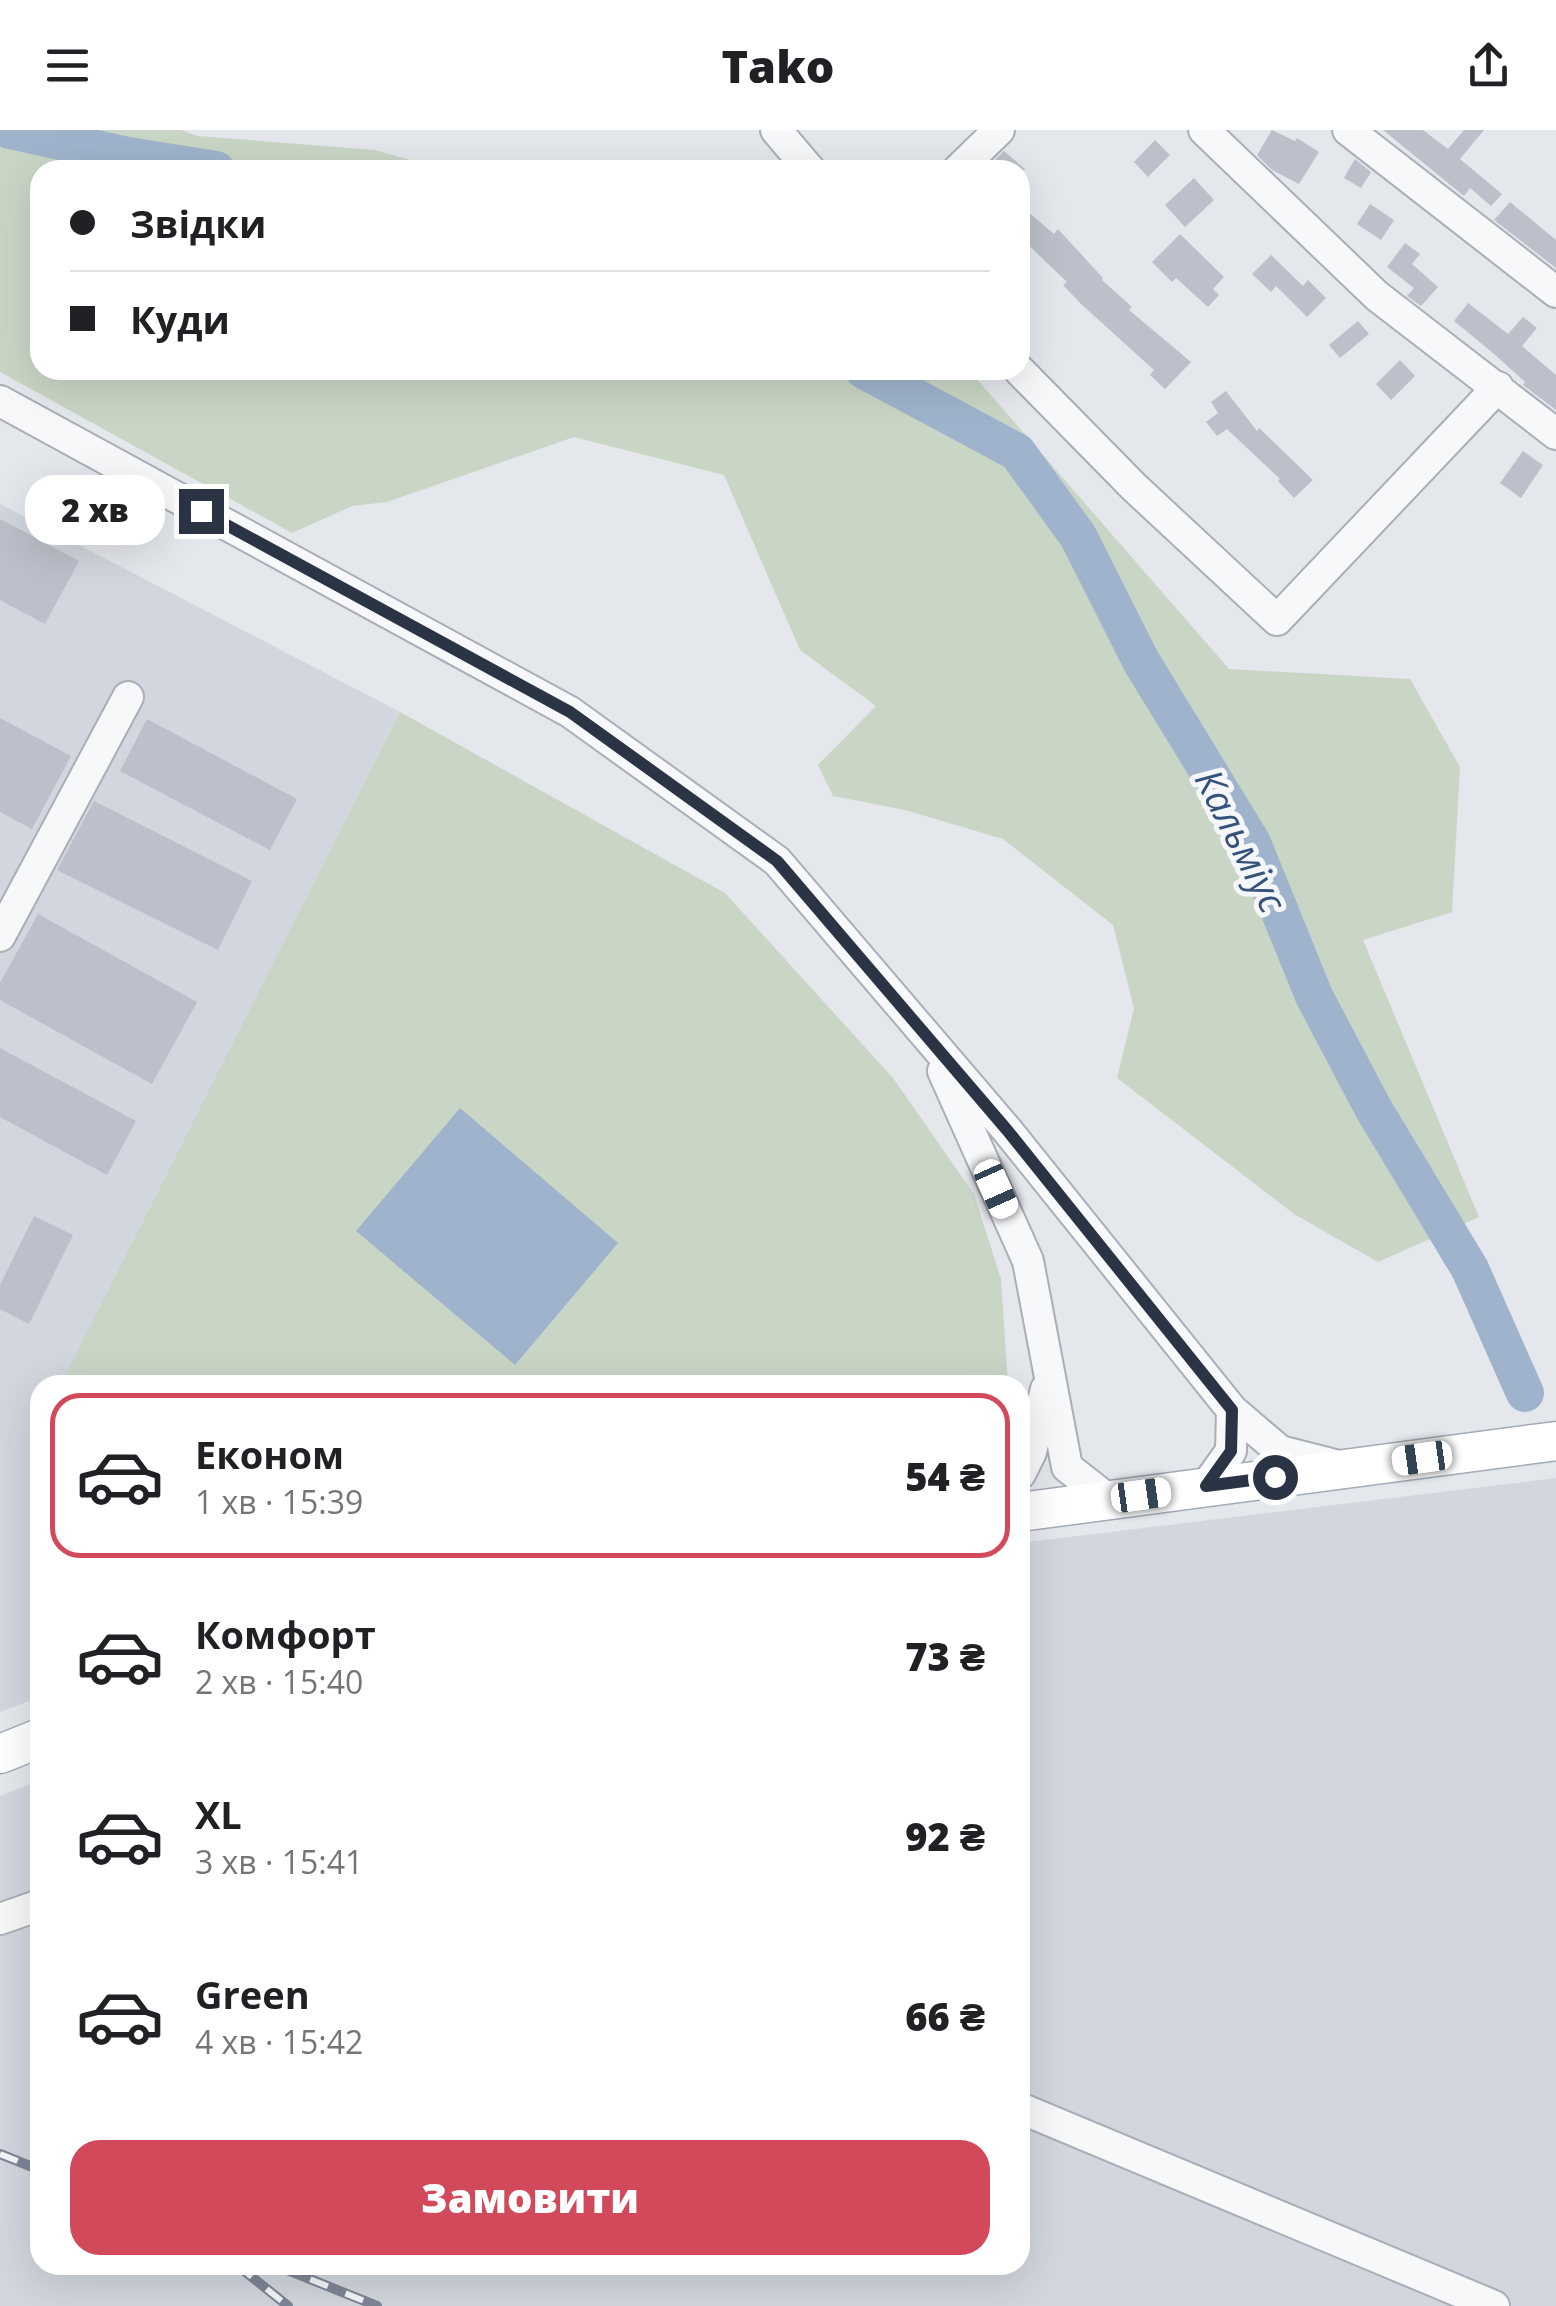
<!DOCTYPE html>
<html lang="uk">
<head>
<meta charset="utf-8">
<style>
	body { margin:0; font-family:"Open Sans",sans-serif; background:#f6f6f6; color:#202124; height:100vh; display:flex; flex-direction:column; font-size:38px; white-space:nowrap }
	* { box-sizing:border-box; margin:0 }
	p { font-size:32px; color:#757577 }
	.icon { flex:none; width:55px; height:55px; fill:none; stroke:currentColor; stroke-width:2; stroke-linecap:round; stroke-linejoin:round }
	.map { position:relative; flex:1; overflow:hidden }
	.side { position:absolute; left:30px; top:1245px; width:1000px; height:900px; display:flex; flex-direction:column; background:#fff; border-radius:30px; box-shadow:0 10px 40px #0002 }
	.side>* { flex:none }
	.guide { position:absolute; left:30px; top:30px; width:1000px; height:220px; border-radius:30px; box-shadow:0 10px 40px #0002; display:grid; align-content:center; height:220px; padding:0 40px; background:#fff }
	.end { position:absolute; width:45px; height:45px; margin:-22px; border:12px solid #2b3445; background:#fff; box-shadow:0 0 0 5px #fff }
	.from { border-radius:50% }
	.bubble { position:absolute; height:70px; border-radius:30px; background:#fff; box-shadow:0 10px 40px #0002; font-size:32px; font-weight:800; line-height:70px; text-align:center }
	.car { position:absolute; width:30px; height:60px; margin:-30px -15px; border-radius:12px; box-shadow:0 0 8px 2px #0007; background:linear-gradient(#fff 24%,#345 0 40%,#fff 0 76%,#345 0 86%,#fff 0) }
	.guide b { display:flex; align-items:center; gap:35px; height:95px; font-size:38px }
	.guide b+b { border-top:2px solid #e0e0e0 }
	.guide i { width:25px; height:25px; background:#202124 }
	ul { padding:18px 0 0; list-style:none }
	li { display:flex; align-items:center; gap:30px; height:165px; margin:0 20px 15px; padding:0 20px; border:5px solid transparent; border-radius:30px }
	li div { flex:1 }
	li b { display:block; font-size:38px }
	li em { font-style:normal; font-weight:800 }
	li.selected { border-color:#d1495b }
	li>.icon { width:90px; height:90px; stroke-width:1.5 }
	.cta { display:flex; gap:20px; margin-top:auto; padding:20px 40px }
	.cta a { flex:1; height:115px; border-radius:30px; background:#d1495b; color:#fff; font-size:40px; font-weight:800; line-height:115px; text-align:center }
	header { display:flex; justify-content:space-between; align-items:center; height:130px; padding:0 40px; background:#fff; font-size:45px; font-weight:800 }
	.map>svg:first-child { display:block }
	.built { fill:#d2d6de }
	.green { fill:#c9d6c5 }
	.water { fill:#9fb4cc }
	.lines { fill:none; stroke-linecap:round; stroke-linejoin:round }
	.river { stroke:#9fb4cc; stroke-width:38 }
	.building { fill:#bbc0ca }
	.minor-casing { stroke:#a9aeb7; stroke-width:34 }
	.major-casing { stroke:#a3abb8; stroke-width:41 }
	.minor { stroke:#f7f8fa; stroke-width:30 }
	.major { stroke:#fff; stroke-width:38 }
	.rail-casing { stroke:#7d8696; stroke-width:10 }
	.rail { stroke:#f4f6f9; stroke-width:6; stroke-dasharray:19; stroke-linecap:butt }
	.route { stroke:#2b3445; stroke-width:12 }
	.labels { text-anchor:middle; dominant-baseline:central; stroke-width:10; stroke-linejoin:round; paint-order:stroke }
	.water-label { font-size:38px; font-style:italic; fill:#34527a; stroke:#f4f6f9 }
</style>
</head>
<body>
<header><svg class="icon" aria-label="menu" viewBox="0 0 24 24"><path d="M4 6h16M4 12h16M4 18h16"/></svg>Tako<svg class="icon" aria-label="share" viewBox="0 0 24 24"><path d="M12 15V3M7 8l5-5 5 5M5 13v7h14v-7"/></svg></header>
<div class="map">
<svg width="1556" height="2176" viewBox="0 0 1556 2176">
	<rect width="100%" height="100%" fill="#e4e7ec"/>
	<path class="built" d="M0 374 400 582 68 1242 87 1255H40V1567L0 1582Z
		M1556 1348V2176H0V1666L40 1650V2135H1020V1413Z"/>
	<path class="green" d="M0 0H181L198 6 375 20 446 40H40V240H969L1229 539 1410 549 1460 637 1452 782 1363 810 1479 1087 1378 1132 1294 1084 1117 948 1134 878 1113 795 1003 709 905 680 833 666 818 635 876 576 800 520 724 345 574 307 387 372 352 376 292 403 0 242Z
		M400 582 725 763 893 948 974 1064 1001 1149 1008 1255H87L67 1242Z"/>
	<path class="water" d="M460 978 618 1113 515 1235 356 1101Z"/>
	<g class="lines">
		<path class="river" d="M10 0 128 26 216 40
			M864 240 1017 322 1078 406 1141 531 1252 713 1314 866 1373 978 1470 1139 1525 1263"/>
	</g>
	<path class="building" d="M1272 0 1295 11 1297 8 1319 22 1299 54 1272 40 1257 25Z
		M1383 0H1423L1448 19 1464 0H1484L1460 29 1502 64 1491 76 1470 58 1464 66Z
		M1155 10 1170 25 1148 47 1134 32Z
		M1004 21 1026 40H985Z
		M1355 29 1371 42 1361 58 1344 48Z
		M1194 48 1214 70 1185 97 1165 75Z
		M1510 72 1556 110V138L1494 90Z
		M1370 74 1394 90 1381 110 1357 94Z
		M1020 75 1054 104 1058 99 1103 148 1102 150 1132 177 1129 180 1191 232 1165 259 1150 245 1154 240 1081 174 1063 155 1067 152 1020 107Z
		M1180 104 1224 147 1213 159 1219 165 1208 177 1176 148 1172 152 1152 132Z
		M1405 113 1420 124 1412 134 1438 157 1421 176 1407 166 1414 158 1387 137Z
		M1271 125 1303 156 1308 150 1326 168 1307 187 1276 156 1271 162 1252 144Z
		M1468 173 1508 204 1523 187 1537 198 1522 216 1556 245V280L1523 255 1525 252 1493 223 1454 191Z
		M1358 191 1369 204 1340 228 1329 215Z
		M1400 230 1415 246 1391 270 1376 254Z
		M1226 261 1257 301 1259 298 1313 350 1294 368 1278 351 1280 349 1227 299 1217 306 1206 292 1218 283 1211 272Z
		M1523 321 1543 335 1521 368 1500 353Z
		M0 389 79 431 45 494 0 470Z
		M0 588 71 626 32 699 0 682Z
		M147 589 297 669 270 720 120 641Z
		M94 671 252 751 218 820 57 740Z
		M38 784 197 872 152 954 0 870V853Z
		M0 918 136 991 107 1045 0 987Z
		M34 1086 73 1105 29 1194 0 1179V1155Z"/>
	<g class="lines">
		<g class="minor-casing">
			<path id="minor" d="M776 0 810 40
				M1204 0 1377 166 1556 304
				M1348 0 1556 162
				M958 40 999 0
				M1019 240 1134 357 1277 490 1498 257
				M0 271 570 582 777 731 1007 1000 1232 1280 1280 1321 1339 1336
				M0 806 128 567
				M943 941 1028 1131 1067 1337 1109 1370
				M1020 1344 1031 1322 1046 1259
				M1206 1356 1231 1321 1232 1280
				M0 1789 40 1775
				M1020 1978 1494 2176"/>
		</g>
		<g class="major-casing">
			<path id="major" d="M1020 1382 1556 1311
				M0 1624 40 1608"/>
		</g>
		<use href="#minor" class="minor"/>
		<use href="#major" class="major"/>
		<g class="rail-casing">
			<path id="rail" d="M0 2024 40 2040
				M237 2135 288 2176
				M275 2135 377 2176"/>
		</g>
		<use href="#rail" class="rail"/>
	</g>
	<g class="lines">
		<path class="route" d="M201 381 570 582 777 731 1007 1000 1232 1280 1231 1321 1206 1356 1275 1347"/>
	</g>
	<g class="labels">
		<g class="water-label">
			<text transform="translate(1242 710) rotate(63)">Кальміус</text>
		</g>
	</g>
</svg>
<i class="end from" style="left:1275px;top:1347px"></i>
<i class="end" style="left:201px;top:381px"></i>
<div class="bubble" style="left:25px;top:345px;width:140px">2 хв</div>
<i class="car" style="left:996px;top:1059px;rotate:156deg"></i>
<i class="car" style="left:1422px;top:1328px;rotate:262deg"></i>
<i class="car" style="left:1141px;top:1365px;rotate:82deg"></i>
<div class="guide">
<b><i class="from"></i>Звідки</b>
<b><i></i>Куди</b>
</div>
<section class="side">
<ul>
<li class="selected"><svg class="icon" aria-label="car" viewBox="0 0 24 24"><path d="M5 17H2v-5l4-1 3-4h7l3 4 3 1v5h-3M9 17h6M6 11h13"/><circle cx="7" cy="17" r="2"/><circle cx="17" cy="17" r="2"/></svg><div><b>Економ</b><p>1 хв · 15:39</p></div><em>54 ₴</em></li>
<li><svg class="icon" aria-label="car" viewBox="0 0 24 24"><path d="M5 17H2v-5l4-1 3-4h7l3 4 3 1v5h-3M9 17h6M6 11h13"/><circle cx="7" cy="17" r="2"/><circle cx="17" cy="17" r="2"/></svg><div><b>Комфорт</b><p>2 хв · 15:40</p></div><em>73 ₴</em></li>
<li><svg class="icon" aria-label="car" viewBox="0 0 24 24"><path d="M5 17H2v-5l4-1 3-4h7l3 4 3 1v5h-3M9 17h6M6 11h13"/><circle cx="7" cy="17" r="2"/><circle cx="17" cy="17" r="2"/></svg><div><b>XL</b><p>3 хв · 15:41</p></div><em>92 ₴</em></li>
<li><svg class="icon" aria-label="car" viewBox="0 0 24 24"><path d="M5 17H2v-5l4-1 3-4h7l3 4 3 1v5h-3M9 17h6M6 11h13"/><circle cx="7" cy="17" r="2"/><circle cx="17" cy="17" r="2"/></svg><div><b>Green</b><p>4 хв · 15:42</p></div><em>66 ₴</em></li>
</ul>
<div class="cta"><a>Замовити</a></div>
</section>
</div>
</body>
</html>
